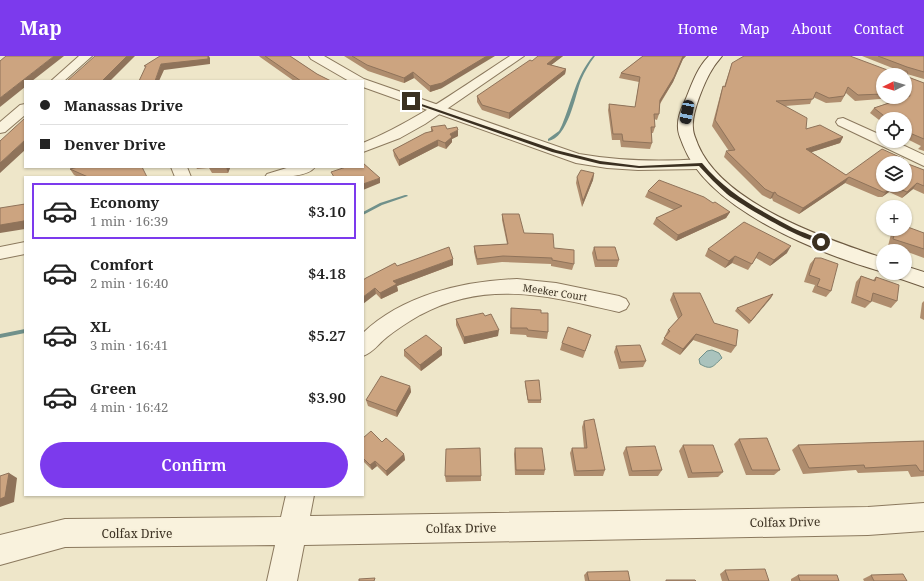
<!DOCTYPE html>
<html lang="en">
<head>
<meta charset="utf-8">
<style>
	body { margin:0; font-family:"Noto Serif",serif; background:#f2f2f2; color:#222; height:100vh; display:flex; flex-direction:column; font-size:15px; white-space:nowrap }
	* { box-sizing:border-box; margin:0 }
	p { font-size:13px; color:#767676 }
	.icon { flex:none; width:22px; height:22px; fill:none; stroke:currentColor; stroke-width:2; stroke-linecap:round; stroke-linejoin:round }
	.map { position:relative; flex:1; overflow:hidden }
	.panel { position:absolute; left:24px; top:120px; width:340px; height:320px; display:flex; flex-direction:column; background:#fff; border-radius:0px; box-shadow:0 1px 3px #0004 }
	.panel>* { flex:none }
	.banner { position:absolute; left:24px; top:24px; width:340px; height:88px; border-radius:0px; box-shadow:0 1px 3px #0004; display:grid; align-content:center; height:88px; padding:0 16px; background:#fff }
	.needle { width:26px; rotate:265deg }
	.fabs { position:absolute; left:876px; top:12px; display:grid; gap:8px }
	.fabs a { display:grid; place-items:center; width:36px; height:36px; border-radius:50%; background:#fff; box-shadow:0 1px 3px #0004; font-size:20px }
	.end { position:absolute; width:18px; height:18px; margin:-9px; border:5px solid #3b3021; background:#fff; box-shadow:0 0 0 2px #fff }
	.from { border-radius:50% }
	.car { position:absolute; width:12px; height:24px; margin:-12px -6px; border-radius:5px; box-shadow:0 0 3px 1px #0007; background:linear-gradient(#222 24%,#8ab4d8 0 40%,#222 0 76%,#8ab4d8 0 86%,#222 0) }
	.banner b { display:flex; align-items:center; gap:14px; height:38px; font-size:15px }
	.banner b+b { border-top:1px solid #e0e0e0 }
	.banner i { width:10px; height:10px; background:#222 }
	ul { padding:7px 0 0; list-style:none }
	li { display:flex; align-items:center; gap:12px; height:56px; margin:0 8px 6px; padding:0 8px; border:2px solid transparent; border-radius:0px }
	li div { flex:1 }
	li b { display:block; font-size:15px }
	li em { font-style:normal; font-weight:600 }
	li.on { border-color:#7c3aed }
	li>.icon { width:36px; height:36px; stroke-width:1.5 }
	.cta { display:flex; gap:8px; margin-top:auto; padding:8px 16px }
	.cta a { flex:1; height:46px; border-radius:24px; background:#7c3aed; color:#fff; font-size:16px; font-weight:600; line-height:46px; text-align:center }
	header { display:flex; align-items:center; gap:24px; box-sizing:border-box; height:56px; padding:0 20px; background:#7c3aed; color:#fff }
	header strong { font-size:19px }
	nav { display:flex; gap:22px; margin-inline-start:auto; font-size:14px }
	.map>svg:first-child { display:block }
	.water { fill:#aac3bd; stroke:#70918b }
	.lines { fill:none; stroke-linecap:round; stroke-linejoin:round }
	.stream { fill:#70918b; fill-rule:evenodd }
	.minor-casing { stroke:#8b795e; stroke-width:2 }
	.tertiary-casing { stroke:#8b795e; stroke-width:2 }
	.secondary-casing { stroke:#6d5a41; stroke-width:2 }
	.minor { fill:#f9f2dd; fill-rule:evenodd }
	.tertiary { fill:#f9f2dd; fill-rule:evenodd }
	.secondary { fill:#f9f2dd; fill-rule:evenodd }
	.wall { fill:#af8d6e }
	.shaded-wall { fill:#8f735a }
	.building { fill:#cca480; stroke:#8f735a; fill-rule:evenodd }
	.route { fill:#3b3021 }
	.labels { text-anchor:middle; dominant-baseline:central; stroke-width:3; stroke-linejoin:round; paint-order:stroke }
	.street-label { font-size:10px; fill:#3b3021; stroke:#f6efd9 }
	.near-street-label { font-size:12px; fill:#3b3021; stroke:#f6efd9 }
</style>
</head>
<body>
<header>
<strong>Map</strong>
<nav><a>Home</a><a>Map</a><a>About</a><a>Contact</a></nav>
</header>
<div class="map">
<svg width="924" height="525" viewBox="0 0 924 525">
	<rect width="100%" height="100%" fill="#eee6c9"/>
	<path class="water" d="M712 294 719 297 722 302C713 310 712 315 700 308L699 303 707 295Z"/>
	<g class="lines">
		<path class="stream" d="M593 0H595C589 8 585 15 581 24 575 40 568 82 548 85V83L559 75 562 69C572 45 576 20 593 0Z
			M405 139H407L408 140 382 149 363 159V156L380 147Z
			M25 273V277L0 282V278Z"/>
		<g class="minor-casing">
			<path id="minor" d="M79 0H92L64 25H51Z
				M510 0H524L425 68 400 82 363 96V87C416 65 462 31 510 0Z
				M25 48V59L5 76 0 77V66L20 49Z
				M843 62 883 80V85H894L924 99V110L838 69 836 66 838 63Z
				M171 111H187L191 121H175Z
				M290 111H315C307 122 278 121 265 121L267 118Z
				M25 186V198L0 203V191Z
				M517 223 556 227 619 240 626 243 629 248 626 253 619 256C549 240 487 223 420 259 408 266 397 273 387 281 378 288 374 296 363 300V277C403 239 463 225 517 223Z
				M286 439H314L310 460 868 451 924 447V475L868 479 304 489 297 525H267L275 489 65 491 0 509V479L65 463 281 461Z"/>
		</g>
		<g class="tertiary-casing">
			<path id="tertiary" d="M309 0H324L364 23 579 98C620 105 659 106 700 103L706 105 708 108 706 111 700 113 638 114 607 112 576 107 363 31V25H349L311 3Z"/>
		</g>
		<g class="secondary-casing">
			<path id="secondary" d="M709 0H722C719 4 715 8 713 12 705 24 691 58 693 72 693 78 696 83 698 89 723 148 826 183 883 202V216C820 198 708 154 683 89 681 83 678 78 678 72 677 60 683 50 687 40 693 25 698 11 709 0Z
				M905 210 924 216V231L898 222 895 217H905Z"/>
		</g>
		<use href="#minor" class="minor"/>
		<use href="#tertiary" class="tertiary"/>
		<use href="#secondary" class="secondary"/>
	</g>
	<path class="wall" d="M259 0H290L317 18 331 25H294L260 1Z
		M344 0H422L442 32 430 36 414 22 404 27 368 15Z
		M563 0 551 9 566 13 565 18 509 63 482 54 477 46V40L532 5Z
		M643 0H686L683 3 673 26 660 48 659 58 657 64 654 63 655 71 653 77H651L652 87 650 93 621 91 620 84H612L608 54 609 48 635 51 639 26 619 22 621 17Z
		M862 0H924V23L907 18 908 21 924 27V95L918 93 921 90 905 82V63H883V67L870 57 874 52 905 41V19H883V41H905L855 45 846 37 841 46 826 47 813 41 810 48 785 50 806 73 843 81 840 87 811 96 846 119 903 106 924 114V138L913 133 902 142 889 136 882 141H878L845 127 799 158 773 145 772 142 770 143 762 139 724 101 726 95H729L712 70 721 36 723 30 724 31 732 7 900 15Z
		M431 71 447 73 458 80 452 83V86L446 93 438 90 399 110 394 100 393 94 431 76Z
		M196 111H238V112H230L228 117H212L209 112 197 113Z
		M70 113 147 121H78L74 119Z
		M594 117 593 124 582 151 576 127 577 121Z
		M648 135 713 147 730 156 726 162 676 185 653 168 656 162 674 154 645 141Z
		M502 158 524 177 554 192 574 208 572 214 551 210V208L502 206 477 209 474 196V190L507 188 502 164Z
		M893 173H905L924 177V202L905 195 888 190 892 174Z
		M594 191 619 204 617 211H595L592 197Z
		M708 193 787 197 770 210 756 202 748 214 732 207 725 212 705 200Z
		M815 202 831 235 826 241 812 236 815 229 804 226 810 208Z
		M453 209 397 230 398 235 381 243 363 224 397 210Z
		M861 220 873 224 876 221 897 245 891 252 871 245V246L865 252 851 247 856 226Z
		M673 237 714 267 736 290 731 297 693 284 680 299 661 288 666 280H665L668 274 678 263 670 244Z
		M773 238 749 268 735 255 737 252Z
		M924 245V264L920 262 922 247Z
		M511 252 541 257 548 276 547 283 527 281 526 279 510 278Z
		M485 260 498 280 464 288 456 269V263Z
		M589 285 583 302 560 294 562 287Z
		M616 290 646 305 643 311 619 313 614 296Z
		M404 294 442 299 421 315 404 300Z
		M525 325 541 344V347H528L525 328Z
		M410 330 411 336 397 361 368 350 366 344Z
		M584 365 605 414 603 420H574L570 397 572 392H584L582 371Z
		M363 382 382 386 404 398 405 404 387 420 377 410 372 414 363 405Z
		M739 383 780 414 774 419H746L734 388Z
		M924 385V420L911 421 908 415 858 417 856 414 803 418 792 394 798 389Z
		M683 389 723 416 718 421 688 422 679 395Z
		M626 391 662 414 658 420H629L623 397Z
		M515 392 545 414 544 419H515L514 398Z
		M445 420H481V425L446 426Z
		M725 514 769 525H722L720 518Z
		M587 516 630 525H585L584 519Z
		M798 519 839 525H791V523Z
		M871 519 907 525H864L863 523Z"/>
	<path class="shaded-wall" d="M54 0H64L32 25H25V31L0 51V42Z
		M127 0H135L110 25H102Z
		M208 0H209L210 2V8L164 14 159 25H155L161 8Z
		M487 0H495L442 32 430 36V30Z
		M557 0H563L546 13 547 8Z
		M683 0H686L683 3 673 26 658 50 660 44Z
		M566 13 565 18 509 63V57Z
		M413 16 414 22 404 27V22Z
		M458 74V80L452 83V86L446 93 445 87 450 78Z
		M843 81 840 87 803 99 806 93Z
		M25 84V94L0 117V107Z
		M438 84V90L399 110V104Z
		M226 111H230V112L228 117Z
		M594 117 593 124 582 151 583 145Z
		M849 121 845 127 799 158 803 152Z
		M380 122V127L363 134V128Z
		M917 127 913 133 902 142 907 136Z
		M893 130 889 136 882 141 886 136Z
		M775 136 772 142 770 143 773 137Z
		M730 156 726 162 676 185 678 179Z
		M25 163V173L0 177V169Z
		M791 190 787 197 770 210 774 204Z
		M735 200 732 207 725 212 729 205Z
		M453 203V209L397 230 398 235 381 243 380 237 393 225Z
		M375 232 376 238 363 248V241Z
		M773 238 771 242 749 268 751 265Z
		M499 274 498 280 464 288V281Z
		M696 278 693 284 680 299 683 293Z
		M442 292V299L421 315 420 309Z
		M410 330 411 336 397 361 396 355Z
		M404 398 405 404 387 420 386 415Z
		M375 405 377 410 372 414 370 409Z
		M9 417 17 422 14 446 0 451V443Z"/>
	<path class="building" d="M6 0H54L0 42V5Z
		M95 0H127L102 25H67Z
		M160 0H208V3L161 8 155 25H139L146 10H144Z
		M265 0H290L317 18 331 25H301Z
		M352 0H487L442 27 430 30 413 16 404 22 367 9Z
		M538 0H557L547 8 566 13 509 57 482 49 477 40 530 4 532 5Z
		M643 0H683L674 21 660 44 659 58H654L655 71H651L652 87 623 85 622 78H613L609 48 635 51 640 21 621 17Z
		M744 0H850L890 15H907L908 21 924 27V83L905 75V63H888L874 52 910 40 909 36H905V19H883V38L858 39 848 31 844 40 829 42 816 36 813 43 776 45 807 62 806 73 820 69 843 81 806 93 846 119 882 93 904 103 903 106 924 114V130L917 127 907 136 893 130 886 136H883L849 121 803 152 777 139 775 136 773 137 765 133 726 95 735 94 715 64 723 30 725 31 732 7ZM883 107H905V129H883Z
		M878 0H924V16L907 11Z
		M25 62V84L0 107V85Z
		M445 69 447 73 457 71 458 74 450 78 452 81 445 87 438 84 399 104 393 94 425 77 433 75 431 71Z
		M363 107 380 122 363 128V121H334L331 116 346 111H363Z
		M78 111H142L147 121H88L70 113Z
		M581 114 594 117 583 145 577 121Z
		M659 124 704 141 713 147 715 146 730 156 678 179 656 162 682 150 648 135Z
		M25 148V163L24 165 0 169V152Z
		M502 158H519L524 177 553 178 554 192 574 194V208L552 204V202L503 200 477 203 474 190 508 188Z
		M744 166 791 190 774 204 759 196 752 208 735 200 729 205 708 193Z
		M905 170 924 177V193L893 183 896 173H905Z
		M449 191 453 203 393 225 397 228 380 237 375 232 363 241V224L366 222 395 207 397 210Z
		M594 191H615L619 204H597Z
		M815 202H821L838 208 831 235 817 230 820 223 809 219Z
		M861 220 875 225 876 221 899 229 897 245 873 237 871 246 856 240Z
		M673 237H700L714 267 738 274 736 290 696 278 683 293 664 282 670 275 668 274 682 259Z
		M773 238 751 265 737 252Z
		M511 252 541 254V257H548V276L528 274 527 272H511Z
		M483 257 485 260 491 258 499 274 464 281 456 263Z
		M568 271 591 279 585 295 562 287Z
		M426 279 442 292 420 309 404 294Z
		M640 289 646 305 621 306 616 290Z
		M381 320 410 330 396 355 366 344Z
		M539 324 541 344H528L525 325Z
		M594 363 605 414 576 415 572 392H587L584 365Z
		M371 375 382 386 386 382 404 398 386 415 375 405 370 409 363 402V382Z
		M767 382 780 414H752L739 383Z
		M924 385V415H920L916 409 865 412 864 409 809 412 798 389Z
		M683 389H713L723 416 692 417Z
		M655 390 662 414 632 415 626 391Z
		M480 392 481 420H445L446 393Z
		M515 392H542L545 414H516Z
		M9 417 5 441 0 443V420Z
		M765 513 769 525H729L725 514Z
		M628 515 630 525H589L587 516Z
		M903 518 907 525H874L871 519Z
		M798 519H837L839 525H800Z
		M375 522 374 525H359V523Z
		M666 524H695L696 525H666Z"/>
	<path class="route" d="M410 44 556 94 600 105 639 110 702 107C728 138 758 153 793 172 803 177 816 180 824 186 815 193 738 147 727 138 717 129 708 120 699 110L639 112 600 108 552 96 410 46Z"/>
	<g class="labels">
		<g class="street-label">
			<text transform="translate(555 236) rotate(9)">Meeker Court</text>
		</g>
		<g class="near-street-label">
			<text transform="translate(785 466) rotate(-1)">Colfax Drive</text>
			<text transform="translate(461 472) rotate(-1)">Colfax Drive</text>
			<text x="137" y="477">Colfax Drive</text>
		</g>
	</g>
</svg>
<div class="fabs">
<a><svg class="needle" viewBox="-14 -14 28 28"><path d="M0-13l5 13h-10z" fill="#e53935"/><path d="M0 13l5-13h-10z" fill="#767676"/></svg></a>
<a><svg class="icon" aria-label="locate" viewBox="0 0 24 24"><circle cx="12" cy="12" r="6"/><path d="M12 2v4M12 18v4M2 12h4M18 12h4"/></svg></a>
<a><svg class="icon" aria-label="layers" viewBox="0 0 24 24"><path d="M12 4l9 5-9 5-9-5zM3 14l9 5 9-5"/></svg></a>
<a>+</a>
<a>−</a>
</div>
<i class="end from" style="left:821px;top:186px"></i>
<i class="end" style="left:411px;top:45px"></i>
<i class="car" style="left:687px;top:56px;rotate:191deg"></i>
<div class="banner">
<b><i class="from"></i>Manassas Drive</b>
<b><i></i>Denver Drive</b>
</div>
<section class="panel">
<ul>
<li class="on"><svg class="icon" aria-label="car" viewBox="0 0 24 24"><path d="M5 17H2v-5l4-1 3-4h7l3 4 3 1v5h-3M9 17h6M6 11h13"/><circle cx="7" cy="17" r="2"/><circle cx="17" cy="17" r="2"/></svg><div><b>Economy</b><p>1 min · 16:39</p></div><em>$3.10</em></li>
<li><svg class="icon" aria-label="car" viewBox="0 0 24 24"><path d="M5 17H2v-5l4-1 3-4h7l3 4 3 1v5h-3M9 17h6M6 11h13"/><circle cx="7" cy="17" r="2"/><circle cx="17" cy="17" r="2"/></svg><div><b>Comfort</b><p>2 min · 16:40</p></div><em>$4.18</em></li>
<li><svg class="icon" aria-label="car" viewBox="0 0 24 24"><path d="M5 17H2v-5l4-1 3-4h7l3 4 3 1v5h-3M9 17h6M6 11h13"/><circle cx="7" cy="17" r="2"/><circle cx="17" cy="17" r="2"/></svg><div><b>XL</b><p>3 min · 16:41</p></div><em>$5.27</em></li>
<li><svg class="icon" aria-label="car" viewBox="0 0 24 24"><path d="M5 17H2v-5l4-1 3-4h7l3 4 3 1v5h-3M9 17h6M6 11h13"/><circle cx="7" cy="17" r="2"/><circle cx="17" cy="17" r="2"/></svg><div><b>Green</b><p>4 min · 16:42</p></div><em>$3.90</em></li>
</ul>
<div class="cta"><a>Confirm</a></div>
</section>
</div>
</body>
</html>
